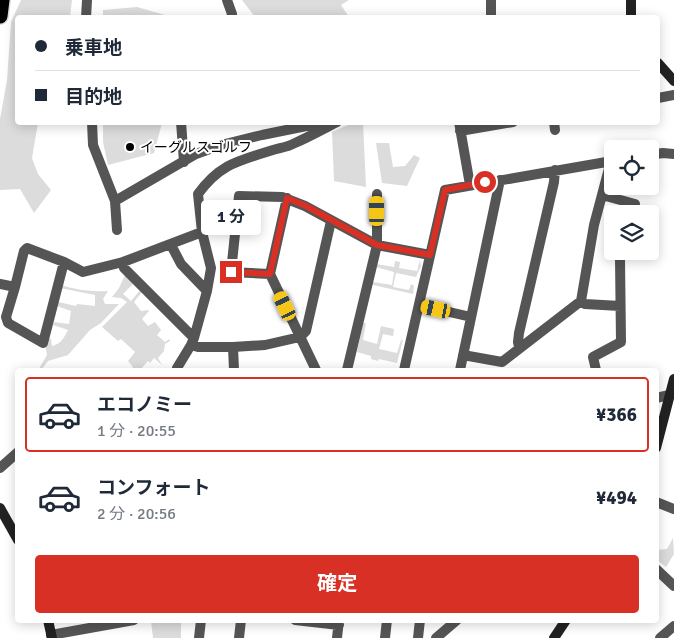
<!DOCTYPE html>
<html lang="ja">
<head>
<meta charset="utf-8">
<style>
	body { margin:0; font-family:Signika,"Noto Sans JP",sans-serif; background:#f6f6f7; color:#1f2937; height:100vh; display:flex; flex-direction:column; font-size:19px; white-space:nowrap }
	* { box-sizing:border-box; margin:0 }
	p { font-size:16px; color:#747a83 }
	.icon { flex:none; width:28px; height:28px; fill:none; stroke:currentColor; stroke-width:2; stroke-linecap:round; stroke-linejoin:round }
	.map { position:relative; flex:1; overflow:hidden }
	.panel { position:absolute; left:15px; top:368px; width:644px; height:255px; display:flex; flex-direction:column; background:#fff; border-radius:5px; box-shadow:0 2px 12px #0003 }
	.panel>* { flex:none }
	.hud { position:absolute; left:15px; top:15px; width:645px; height:110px; border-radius:5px; box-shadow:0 2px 12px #0003; display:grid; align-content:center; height:110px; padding:0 20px; background:#fff }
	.fabs { position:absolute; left:604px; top:140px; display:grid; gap:10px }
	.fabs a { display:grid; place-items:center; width:55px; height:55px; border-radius:5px; background:#fff; box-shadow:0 2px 12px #0003; font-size:25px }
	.end { position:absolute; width:22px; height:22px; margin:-11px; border:6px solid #d93025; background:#fff; box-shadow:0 0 0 2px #fff }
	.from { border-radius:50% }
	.bubble { position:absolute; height:35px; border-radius:5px; background:#fff; box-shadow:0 2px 12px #0003; font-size:16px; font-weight:700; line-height:35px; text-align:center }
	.car { position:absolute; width:15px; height:30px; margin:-15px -8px; border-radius:6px; box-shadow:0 0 4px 1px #0007; background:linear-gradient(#f5c518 24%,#345 0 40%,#f5c518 0 76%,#345 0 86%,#f5c518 0) }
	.hud b { display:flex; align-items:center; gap:18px; height:48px; font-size:19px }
	.hud b+b { border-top:1px solid #e0e1e3 }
	.hud i { width:12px; height:12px; background:#1f2937 }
	ul { padding:9px 0 0; list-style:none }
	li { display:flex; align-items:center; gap:15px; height:75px; margin:0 10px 8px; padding:0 10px; border:2px solid transparent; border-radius:5px }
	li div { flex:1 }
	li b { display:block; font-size:19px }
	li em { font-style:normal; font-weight:700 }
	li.selected { border-color:#d93025 }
	li>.icon { width:45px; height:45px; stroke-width:1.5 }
	.cta { display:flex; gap:10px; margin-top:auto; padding:10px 20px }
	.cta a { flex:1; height:58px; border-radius:5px; background:#d93025; color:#fff; font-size:20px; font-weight:700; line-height:58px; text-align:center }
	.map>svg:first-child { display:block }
	.green { fill:#dcdcdc }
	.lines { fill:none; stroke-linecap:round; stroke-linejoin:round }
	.highway-casing { stroke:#dbdbdb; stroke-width:18 }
	.street { stroke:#555; stroke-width:10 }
	.secondary { stroke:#222; stroke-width:10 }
	.highway { stroke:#000; stroke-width:15 }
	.route { stroke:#d93025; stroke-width:6 }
	.poi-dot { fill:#000; stroke:#fff; stroke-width:2 }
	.labels { text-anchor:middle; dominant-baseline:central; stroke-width:4; stroke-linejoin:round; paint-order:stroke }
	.poi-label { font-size:14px; fill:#000; stroke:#fff; text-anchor:start }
</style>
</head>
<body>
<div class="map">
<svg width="674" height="638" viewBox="0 0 674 638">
	<rect width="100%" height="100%" fill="#fff"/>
	<path class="green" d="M21 0H72L70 17 18 18V122L38 123 32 158 38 174 51 190 34 213 20 189 0 190V119L7 80 11 22Z
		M242 0H349L341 5 349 17H255Z
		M137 7 172 17H103V10Z
		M355 122 363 123 366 187 334 181 332 132Z
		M103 123H162L154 153 108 165 103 142Z
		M376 143H389L393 167 405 166 414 155 420 158 407 186 382 183Z
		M420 260 421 266 416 277 396 273 393 287 409 290 411 284 414 286 413 294 373 285V282L392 285 394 272 376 267V264L394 267 395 261 400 262 399 268 417 271Z
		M125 275 133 284 123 294 131 301 142 288V292L134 302 141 311 148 310 149 311 142 319 148 326 155 322 161 330 157 335 165 342 169 339 170 341 165 344 164 351 158 358 162 365 154 358 150 363 148 361 140 370H131L133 367 128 361 135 352 121 339 118 341 102 327 127 302 121 298 112 297 119 288Z
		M61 285C77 290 91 292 108 291L103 299 105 304H119L101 323 90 330 68 355 48 361 41 370 40 367 47 355 45 344 48 338 51 339 52 346C61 344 64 338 68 330L53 325 54 322 69 324 71 311 57 306 58 302 76 306 77 304 95 306V295L60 288Z
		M363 323H366L363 340 377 344 381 326 394 329 393 336 383 334 379 349 397 353 401 340H403L397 363 379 359 378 361 371 359V356L357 352Z
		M673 538 674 554 666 567 656 559V550L667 549Z
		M155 620H181V638H153L151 621Z"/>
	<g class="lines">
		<g class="highway-casing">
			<path id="highway" d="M0 16 2 0"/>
		</g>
		<path class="street" d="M227 0 232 14 231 18
			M86 18 87 0
			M491 18V0
			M658 98 674 95
			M92 122 93 145 115 201 117 230
			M181 122 184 162
			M459 122 470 185
			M554 122 555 130
			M460 131 513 122
			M650 155 663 153 674 154
			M602 195 635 204 632 214
			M115 201 196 154 221 145 262 135 326 122
			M171 245 181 264 207 291
			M123 262 124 268 194 338 191 345 198 347H233L265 345 300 337 306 331 331 221
			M270 274 287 198
			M0 284 15 287 24 251 27 248 64 262 83 272 123 262 202 232
			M15 287 6 317 8 323 43 343 64 262
			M581 301 585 304 620 306
			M419 305 471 317
			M194 338 207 291 211 268 202 232 198 194C220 164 238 161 273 150 280 148 288 147 295 143 309 137 323 129 337 122
			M233 347 234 370
			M519 347 518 342 519 333 554 182 555 170
			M463 355 502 362 581 301 594 225 611 161
			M178 370 177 368 191 345
			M316 370 270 274 231 272 239 196 282 197 305 206 377 245 430 255
			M347 370 377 245V194
			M404 370 445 190 612 161
			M460 370 500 180
			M596 370 593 357 621 342 620 259 621 251
			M656 398 674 394
			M0 468 18 452
			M656 502 674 509
			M656 569 674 586
			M295 620 339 625
			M51 635 134 620
			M199 638 201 620
			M239 638 241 620
			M337 638 339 620
			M385 638 387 620
			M418 638 420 620
			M436 638 457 620
			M660 638 674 626"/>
		<path class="secondary" d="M631 18V0
			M658 63 674 81
			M656 448 674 379
			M0 508 18 540
			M48 620 52 638
			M554 638 566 620"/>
		<use href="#highway" class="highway"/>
	</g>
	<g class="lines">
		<path class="route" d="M231 272 270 274 287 198 306 206 377 245 430 255 445 190 485 182"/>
	</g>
	<circle class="poi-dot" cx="130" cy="147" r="5"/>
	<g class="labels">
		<g class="poi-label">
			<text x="140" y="147">イーグルスゴルフ</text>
		</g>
	</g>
</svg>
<div class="fabs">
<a><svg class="icon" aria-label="locate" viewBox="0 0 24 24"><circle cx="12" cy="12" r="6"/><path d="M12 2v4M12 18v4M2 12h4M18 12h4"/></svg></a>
<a><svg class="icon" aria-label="layers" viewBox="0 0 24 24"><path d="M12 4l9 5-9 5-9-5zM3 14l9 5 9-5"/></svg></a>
</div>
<i class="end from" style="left:485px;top:182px"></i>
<i class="end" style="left:231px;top:272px"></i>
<div class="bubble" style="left:201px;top:200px;width:60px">1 分</div>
<i class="car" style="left:377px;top:211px;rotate:0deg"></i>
<i class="car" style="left:285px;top:306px;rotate:335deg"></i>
<i class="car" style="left:436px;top:309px;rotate:282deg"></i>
<div class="hud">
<b><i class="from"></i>乗車地</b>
<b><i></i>目的地</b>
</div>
<section class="panel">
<ul>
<li class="selected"><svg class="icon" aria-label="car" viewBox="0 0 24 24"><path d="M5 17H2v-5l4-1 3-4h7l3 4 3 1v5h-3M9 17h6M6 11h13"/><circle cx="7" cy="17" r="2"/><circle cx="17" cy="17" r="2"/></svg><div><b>エコノミー</b><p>1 分 · 20:55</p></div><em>¥366</em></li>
<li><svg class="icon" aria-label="car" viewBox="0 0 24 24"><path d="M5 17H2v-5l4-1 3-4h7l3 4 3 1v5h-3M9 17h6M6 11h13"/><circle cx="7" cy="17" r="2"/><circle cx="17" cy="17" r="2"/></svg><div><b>コンフォート</b><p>2 分 · 20:56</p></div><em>¥494</em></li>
</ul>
<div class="cta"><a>確定</a></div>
</section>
</div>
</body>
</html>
